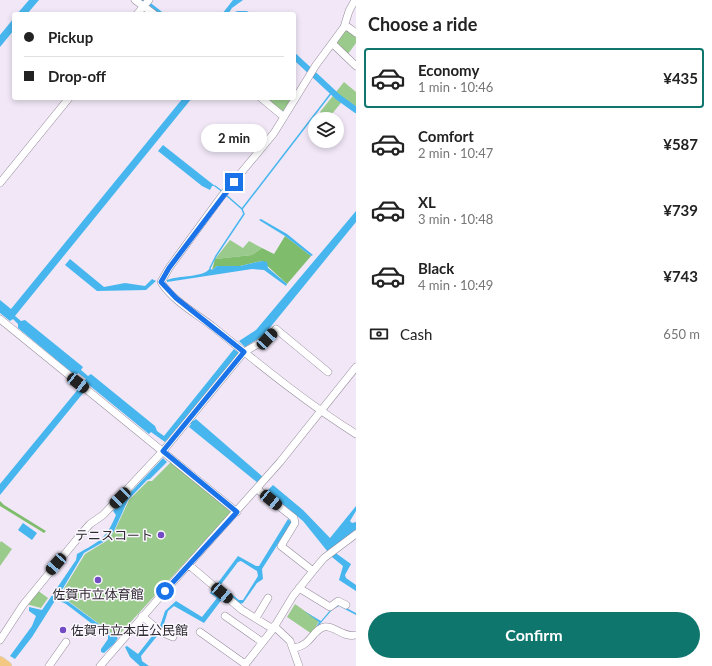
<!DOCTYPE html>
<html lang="en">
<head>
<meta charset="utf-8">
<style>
	body { margin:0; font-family:Lato,"Noto Sans JP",sans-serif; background:#f6f6f6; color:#222; height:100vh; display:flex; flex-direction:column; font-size:15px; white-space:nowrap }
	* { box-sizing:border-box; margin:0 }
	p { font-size:13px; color:#767676 }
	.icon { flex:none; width:22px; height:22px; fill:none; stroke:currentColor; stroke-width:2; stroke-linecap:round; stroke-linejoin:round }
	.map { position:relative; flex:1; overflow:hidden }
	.side { display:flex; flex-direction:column; background:#fff; width:356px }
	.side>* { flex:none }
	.top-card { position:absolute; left:12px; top:12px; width:284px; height:88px; border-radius:4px; box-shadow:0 2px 6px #0003; display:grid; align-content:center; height:88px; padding:0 12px; background:#fff }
	.tools { position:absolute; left:308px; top:112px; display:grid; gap:8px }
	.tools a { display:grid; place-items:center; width:36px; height:36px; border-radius:50%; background:#fff; box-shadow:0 2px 6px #0003; font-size:20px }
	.end { position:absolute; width:18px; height:18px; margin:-9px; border:5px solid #1a73e8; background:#fff; box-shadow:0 0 0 2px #fff }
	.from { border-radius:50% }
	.bubble { position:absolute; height:28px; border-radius:14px; background:#fff; box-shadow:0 2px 6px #0003; font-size:13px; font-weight:700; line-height:28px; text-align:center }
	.car { position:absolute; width:12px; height:24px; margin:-12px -6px; border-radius:5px; box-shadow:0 0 3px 1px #0007; background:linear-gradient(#222 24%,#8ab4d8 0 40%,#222 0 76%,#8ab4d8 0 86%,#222 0) }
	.top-card b { display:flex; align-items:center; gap:14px; height:38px; font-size:15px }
	.top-card b+b { border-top:1px solid #e0e0e0 }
	.top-card i { width:10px; height:10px; background:#222 }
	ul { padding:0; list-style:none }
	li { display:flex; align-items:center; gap:12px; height:60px; margin:0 8px 6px; padding:0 4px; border:2px solid transparent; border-radius:4px }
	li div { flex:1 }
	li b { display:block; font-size:15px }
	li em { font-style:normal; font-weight:700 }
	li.active { border-color:#0f766e }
	li>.icon { width:36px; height:36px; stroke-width:1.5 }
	h2 { padding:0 12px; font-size:18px; line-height:48px }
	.pay { display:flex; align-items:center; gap:10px; height:44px; padding:0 12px; font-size:15px }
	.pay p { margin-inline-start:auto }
	.button { display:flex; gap:8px; margin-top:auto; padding:8px 12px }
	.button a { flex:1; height:46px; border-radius:24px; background:#0f766e; color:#fff; font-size:16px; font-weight:700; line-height:46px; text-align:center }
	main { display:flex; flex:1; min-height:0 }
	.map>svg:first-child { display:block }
	.green { fill:#9acb8c }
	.forest { fill:#7fbd6d }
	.water { fill:#48b6ee }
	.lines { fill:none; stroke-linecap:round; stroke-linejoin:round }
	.stream { stroke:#48b6ee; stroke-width:1.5 }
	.canal { stroke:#48b6ee; stroke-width:6 }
	.minor-casing { stroke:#948b9a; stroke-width:8 }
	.major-casing { stroke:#d1d0d2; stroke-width:10 }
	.minor { stroke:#fff; stroke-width:7 }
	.major { stroke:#f2c883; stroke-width:9 }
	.route { stroke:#1a73e8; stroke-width:5 }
	.poi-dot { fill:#734bc4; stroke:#fbf7fe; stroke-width:1.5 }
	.labels { text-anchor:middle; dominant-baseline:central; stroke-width:3; stroke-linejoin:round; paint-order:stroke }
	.poi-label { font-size:13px; fill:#2f2b31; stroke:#fbf7fe; text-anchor:end }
</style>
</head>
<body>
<main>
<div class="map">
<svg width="356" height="666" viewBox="0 0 356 666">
	<rect width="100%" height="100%" fill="#f1e7f7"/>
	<path class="green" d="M345 30H349L356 35V43L348 54 338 45 337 42Z
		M344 82 356 92V108L344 99 328 119 320 112Z
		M263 98H293L284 115Z
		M230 240 243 248 249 241 262 248 252 255 215 259Z
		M171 462 232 511 117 637 60 595 85 554 108 540 115 530 129 500 148 481H152Z
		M1 541 12 549 0 566V543Z
		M37 590 48 598 41 608 26 604Z
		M295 604 319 621 312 634 287 617Z"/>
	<path class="forest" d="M285 236 311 256 287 284 262 261 240 266H217L212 270 215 259 252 255 262 248 274 254Z
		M0 501 4 505 46 531 44 533 0 506Z"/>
	<path class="water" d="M29 0H39L27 14H17Z
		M233 0H243L232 8 228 14H222Z
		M14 18V30L0 47V35Z
		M183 98H192L15 316 21 321 25 320 83 367 81 370 88 376 91 374 155 426 157 431 164 436 234 349 239 353 187 416 193 421 196 419 263 477 258 483 189 427 191 424 185 419 165 442 151 432 149 434 84 381 86 379 78 373 76 376 18 328V324L13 319 10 321 0 313V300L11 309Z
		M163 145 215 186H212L210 190 202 186 158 151Z
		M356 211V222L264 335 245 347 239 341 256 330Z
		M261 219 287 234 313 255 311 256 285 236 259 220Z
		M70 259 104 287 125 283 145 286 152 279 156 281 146 290 97 291 65 265Z
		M262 261 267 262 268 268 287 284 286 286 264 270 252 269 167 282V280C178 275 204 278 210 268L212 270 217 266H240Z
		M79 388 84 392 0 495V484Z
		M163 458 167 462 150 479 147 480 128 500 114 531 107 540 84 553 59 595 118 638 114 644 104 653 101 652V649L108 639V636L66 604 56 599 32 637 15 659 10 656 32 626 36 616 29 611V607L42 610 76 560 77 554C100 541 106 539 116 515L113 511Z
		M273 485 303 510 330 538 356 506V511L350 521 352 523 356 522V531L333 549 337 554 351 564 345 575 346 578 356 585V591L339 580 343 566 332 557 303 521 267 491Z
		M288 519 292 522 262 569 263 579 257 583 243 603 240 604 228 594 230 593 239 600H243L258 576 257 571 241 561 238 562 219 587 217 584 238 556 256 566H259Z
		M23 523 37 533 32 540 18 530Z
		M213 589 223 598 204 623 174 606 168 611 162 630 141 656 142 661 149 666H140L130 657 125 647 127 646 138 654 160 626 165 611 176 601 202 617 217 598 210 593Z
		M339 604 356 613V615L339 606 332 610 314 631 319 622 304 611 321 621 332 608Z"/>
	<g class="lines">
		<path class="stream" d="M215 186 223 192
			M226 195 242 209
			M210 268 216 256 244 214 242 209 332 92"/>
		<path class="canal" d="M142 0 160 14
			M238 14H246
			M294 56 338 97 356 110"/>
		<g class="minor-casing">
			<path id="minor" d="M135 0 154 14
				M355 0 349 11 344 27 316 65 274 133 221 197 169 268 161 282C172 300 195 313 212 326 259 364 305 402 356 434
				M137 14 149 0
				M344 27H348L356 33
				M333 44 356 66
				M261 98 284 117
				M0 183 69 98
				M0 319 237 512
				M257 489 294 518 295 523 281 546 313 571
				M189 565 242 610 273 629
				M299 588 330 607 338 601 346 605
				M142 616 161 632 173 637
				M225 616 262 642
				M256 618 268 598
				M274 626 290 641 299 666
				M200 632 245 664
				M0 640 23 605 82 533 90 524 103 515 163 451 244 352 267 339 276 329 328 372
				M294 648C312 645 312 630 324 627 334 625 343 638 356 635
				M49 666 66 642
				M100 666 165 591 280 462 356 367
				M244 666 273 629 293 596 313 571 324 558 356 534"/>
		</g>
		<g class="major-casing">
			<path id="major" d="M0 661 7 666"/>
		</g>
		<use href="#minor" class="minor"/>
		<use href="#major" class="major"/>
	</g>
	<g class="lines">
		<path class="route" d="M165 591 237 512 163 451 244 352 176 298 161 282 169 268 234 182"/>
	</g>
	<g class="poi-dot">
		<circle cx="161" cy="535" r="4"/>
		<circle cx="98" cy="580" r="4"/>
		<circle cx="63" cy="630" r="4"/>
	</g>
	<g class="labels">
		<g class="poi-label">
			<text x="153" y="535">テニスコート</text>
			<text x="98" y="594" text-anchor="middle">佐賀市立体育館</text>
			<text x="71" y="630" text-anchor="start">佐賀市立本庄公民館</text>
		</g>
	</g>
</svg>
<div class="tools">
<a><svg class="icon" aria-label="layers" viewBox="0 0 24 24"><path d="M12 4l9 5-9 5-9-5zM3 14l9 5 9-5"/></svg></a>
</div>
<i class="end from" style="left:165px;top:591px"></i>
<i class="end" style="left:234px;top:182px"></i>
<div class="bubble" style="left:201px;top:124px;width:66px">2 min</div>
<i class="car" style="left:267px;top:339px;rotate:43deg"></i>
<i class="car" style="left:78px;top:383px;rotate:128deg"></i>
<i class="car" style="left:120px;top:498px;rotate:225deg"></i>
<i class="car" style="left:271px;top:500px;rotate:129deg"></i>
<i class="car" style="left:56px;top:564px;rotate:221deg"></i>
<i class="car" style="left:222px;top:593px;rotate:130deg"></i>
<div class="top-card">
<b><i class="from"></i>Pickup</b>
<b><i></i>Drop-off</b>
</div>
</div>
<section class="side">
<h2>Choose a ride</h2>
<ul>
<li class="active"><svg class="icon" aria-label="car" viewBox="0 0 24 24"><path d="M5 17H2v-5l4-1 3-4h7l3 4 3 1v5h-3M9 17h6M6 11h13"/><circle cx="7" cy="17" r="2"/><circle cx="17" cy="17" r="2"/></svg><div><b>Economy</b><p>1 min · 10:46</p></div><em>¥435</em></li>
<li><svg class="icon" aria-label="car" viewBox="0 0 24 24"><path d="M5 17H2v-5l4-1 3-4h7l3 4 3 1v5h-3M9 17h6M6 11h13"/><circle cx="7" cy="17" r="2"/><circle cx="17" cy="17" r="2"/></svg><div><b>Comfort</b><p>2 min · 10:47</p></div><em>¥587</em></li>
<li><svg class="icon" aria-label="car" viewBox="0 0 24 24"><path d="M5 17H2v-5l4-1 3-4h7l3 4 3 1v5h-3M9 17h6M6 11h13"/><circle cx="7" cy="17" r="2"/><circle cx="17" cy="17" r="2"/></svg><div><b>XL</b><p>3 min · 10:48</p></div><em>¥739</em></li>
<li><svg class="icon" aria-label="car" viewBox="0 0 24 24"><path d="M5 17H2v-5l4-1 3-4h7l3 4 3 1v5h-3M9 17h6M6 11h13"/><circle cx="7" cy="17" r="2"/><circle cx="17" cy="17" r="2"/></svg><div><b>Black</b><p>4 min · 10:49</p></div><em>¥743</em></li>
</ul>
<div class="pay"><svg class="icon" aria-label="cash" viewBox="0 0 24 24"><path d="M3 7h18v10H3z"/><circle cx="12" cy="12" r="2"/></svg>Cash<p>650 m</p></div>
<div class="button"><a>Confirm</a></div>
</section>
</main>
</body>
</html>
